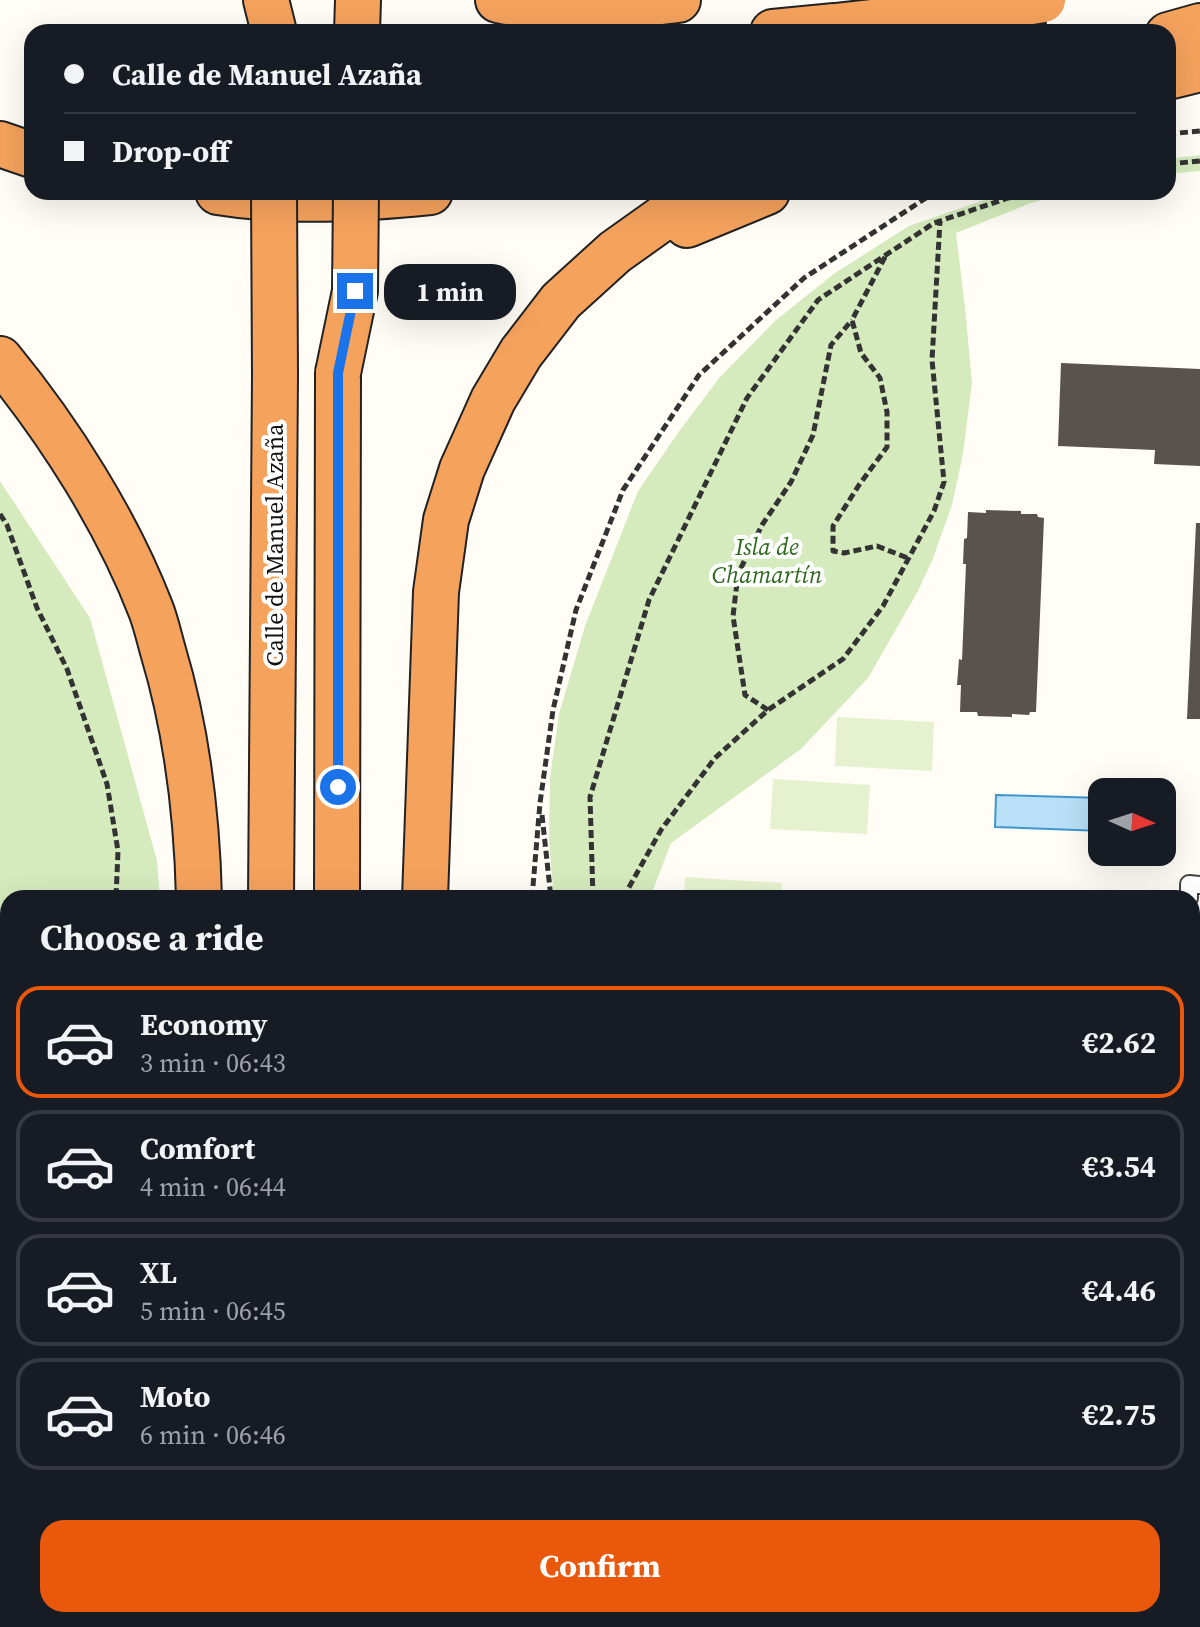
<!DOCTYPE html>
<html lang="en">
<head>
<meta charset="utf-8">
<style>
	body { margin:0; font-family:"Source Serif 4",serif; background:#242831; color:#f1f3f6; height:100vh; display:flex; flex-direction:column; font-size:30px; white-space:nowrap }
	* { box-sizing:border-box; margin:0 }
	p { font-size:26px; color:#9ea1a6 }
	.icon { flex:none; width:44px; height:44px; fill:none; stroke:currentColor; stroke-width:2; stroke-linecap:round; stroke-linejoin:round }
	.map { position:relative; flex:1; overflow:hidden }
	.drawer { position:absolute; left:0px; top:890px; width:1200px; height:738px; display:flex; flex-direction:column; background:#171b24; border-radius:24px 24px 0 0; box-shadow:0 8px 32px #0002 }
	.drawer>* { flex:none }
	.hud { position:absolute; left:24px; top:24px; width:1152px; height:176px; border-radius:24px; box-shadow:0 8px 32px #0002; display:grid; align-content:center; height:176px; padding:0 40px; background:#171b24 }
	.needle { width:52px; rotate:93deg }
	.controls { position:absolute; left:1088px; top:778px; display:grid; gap:16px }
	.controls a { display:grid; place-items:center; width:88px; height:88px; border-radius:16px; background:#171b24; box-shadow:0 8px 32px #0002; font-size:40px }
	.end { position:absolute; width:36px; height:36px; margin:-18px; border:10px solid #1a73e8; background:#fff; box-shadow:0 0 0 4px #fff }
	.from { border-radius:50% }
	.bubble { position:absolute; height:56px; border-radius:24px; background:#171b24; box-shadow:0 8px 32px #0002; font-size:26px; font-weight:700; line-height:56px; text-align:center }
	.hud b { display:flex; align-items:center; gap:28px; height:76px; font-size:30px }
	.hud b+b { border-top:2px solid #363941 }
	.hud i { width:20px; height:20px; background:#f1f3f6 }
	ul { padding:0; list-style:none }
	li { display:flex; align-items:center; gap:24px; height:112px; margin:0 16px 12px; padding:0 24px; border:4px solid #363941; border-radius:24px }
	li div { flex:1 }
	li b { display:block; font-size:30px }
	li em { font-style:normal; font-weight:700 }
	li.selected { border-color:#ea580c }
	li>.icon { width:72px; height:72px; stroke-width:1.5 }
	h2 { padding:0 40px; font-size:36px; line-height:96px }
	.action { display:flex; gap:16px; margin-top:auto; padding:16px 40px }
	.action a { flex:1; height:92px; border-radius:24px; background:#ea580c; color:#fff; font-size:32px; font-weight:700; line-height:92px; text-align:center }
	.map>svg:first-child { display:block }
	.green { fill:#d5ebbd }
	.pitch { fill:#e6f2cf }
	.water { fill:#b9e0f7; stroke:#3f96cf; stroke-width:2 }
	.building { fill:#5a524d }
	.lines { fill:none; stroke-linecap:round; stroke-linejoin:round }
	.service-casing { stroke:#444; stroke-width:20 }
	.motorway-casing { stroke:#222; stroke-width:48 }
	.path { stroke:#333; stroke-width:5; stroke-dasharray:8 4; stroke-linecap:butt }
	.service { stroke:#fff; stroke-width:16 }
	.motorway { stroke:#f5a25d; stroke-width:44 }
	.motorway-bridge-casing { stroke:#222; stroke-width:48; stroke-linecap:butt }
	.motorway-bridge { stroke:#f5a25d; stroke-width:44 }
	.route { stroke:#1a73e8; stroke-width:10 }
	.labels { text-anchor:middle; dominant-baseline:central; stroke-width:8; stroke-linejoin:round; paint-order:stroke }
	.street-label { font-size:24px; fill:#111; stroke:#fff }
	.park-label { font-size:24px; font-style:italic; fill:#2f6b1f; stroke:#fff }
</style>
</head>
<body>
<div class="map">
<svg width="1200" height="1627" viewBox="0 0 1200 1627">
	<rect width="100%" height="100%" fill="#fffdf5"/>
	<path class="green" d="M1200 155V171L1168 174V159Z
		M1007 192H1071L1031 203 956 233 965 307 972 383 963 454 952 505 932 561 918 591 868 678 801 749 671 843 650 898H554L549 841 550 778 559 714 585 626 638 491 680 430 720 377 776 320 835 273 909 226Z
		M0 481 90 618 157 861 160 898H8V1620H169V1627H0Z"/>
	<path class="pitch" d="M837 717 934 722 932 771 835 766Z
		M773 779 870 785 867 834 770 829Z
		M685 877 782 883 781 898H684Z"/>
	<path class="water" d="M996 795 1102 798V831L995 827Z"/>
	<path class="building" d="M1061 363 1200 369V466L1154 464 1155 450 1058 446Z
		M986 510 1021 511V514H1037L1038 517 1044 518 1036 712H1030L1029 715 1012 714V717L978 716 977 712H960L961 685H957L959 659 962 660 966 564H963L964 539 967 538 968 512 986 513Z
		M1196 523H1200V719H1187Z
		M1192 1282 1200 1283V1408H1192Z"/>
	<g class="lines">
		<g class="service-casing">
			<path id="service" d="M1189 898V884L1200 885
				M1192 1175 1194 1185 1192 1192"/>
		</g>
		<g class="motorway-casing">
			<path id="motorway" d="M266 0 274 32
				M498 0 507 2 620 7 678 0
				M357 32 358 0
				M773 32 835 26
				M1168 35 1200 26
				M1168 77 1200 69
				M0 144 32 155
				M218 192C287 203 360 199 430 192
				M687 225 767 192
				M0 359C60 432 117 522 151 610 156 623 159 637 163 651 187 731 197 815 199 898
				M271 898 275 375
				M337 898 338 373
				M425 898 436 592 446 520 462 469 493 400 521 353 561 301 615 252 667 215 713 192
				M211 1627V1620
				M311 1627 312 1620
				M355 1627 356 1620"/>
		</g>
		<path class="path" d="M1168 134 1200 131
			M1168 164 1200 161
			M885 257 852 320 861 353 880 378 887 412V447L859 485 833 526V551L844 553 877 546 910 559
			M0 514 7 525 37 608 67 669 107 784 118 851 116 898
			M768 710 745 695 733 616 738 574 762 525 791 482 813 435 831 345 852 320
			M542 815 551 898
			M532 898 540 803 553 710 576 610 623 490 699 375 804 278 932 194 940 192
			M593 898 590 797 649 600 747 398 818 300 934 223 1008 198 1034 192
			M623 898 661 830 715 758 768 710 843 659 883 606 934 511 944 482 932 360 940 221
			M1192 1242 1200 1243
			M54 1627 57 1620
			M475 1627V1620
			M580 1627V1620"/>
		<use href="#service" class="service"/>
		<use href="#motorway" class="motorway"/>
		<g class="motorway-bridge-casing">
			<path id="motorway-bridge" d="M835 26 984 10 1043 0
				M274 192 275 375
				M338 373 355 291 356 192"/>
		</g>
		<use href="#motorway-bridge" class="motorway-bridge"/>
	</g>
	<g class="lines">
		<path class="route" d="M338 787V373L355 291"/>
	</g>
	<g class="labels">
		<g class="street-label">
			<text transform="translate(274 545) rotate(-90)">Calle de Manuel Azaña</text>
		</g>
		<g class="park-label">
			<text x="767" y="546">Isla de<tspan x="767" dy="28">Chamartín</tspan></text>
		</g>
	</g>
</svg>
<div class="controls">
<a><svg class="needle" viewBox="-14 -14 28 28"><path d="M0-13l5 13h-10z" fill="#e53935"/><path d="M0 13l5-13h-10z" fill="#9ea1a6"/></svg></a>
</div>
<i class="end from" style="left:338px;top:787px"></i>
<i class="end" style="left:355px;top:291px"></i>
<div class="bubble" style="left:384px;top:264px;width:132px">1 min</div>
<div class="hud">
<b><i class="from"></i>Calle de Manuel Azaña</b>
<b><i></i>Drop-off</b>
</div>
<section class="drawer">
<h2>Choose a ride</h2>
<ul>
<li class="selected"><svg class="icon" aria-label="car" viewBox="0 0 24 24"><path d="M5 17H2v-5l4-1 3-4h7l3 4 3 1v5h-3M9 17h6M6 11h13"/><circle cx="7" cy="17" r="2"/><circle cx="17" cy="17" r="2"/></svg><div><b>Economy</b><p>3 min · 06:43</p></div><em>€2.62</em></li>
<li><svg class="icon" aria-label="car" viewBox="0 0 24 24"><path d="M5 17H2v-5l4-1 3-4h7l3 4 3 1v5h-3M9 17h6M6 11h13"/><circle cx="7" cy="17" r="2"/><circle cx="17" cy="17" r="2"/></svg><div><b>Comfort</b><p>4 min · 06:44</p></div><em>€3.54</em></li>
<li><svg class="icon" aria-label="car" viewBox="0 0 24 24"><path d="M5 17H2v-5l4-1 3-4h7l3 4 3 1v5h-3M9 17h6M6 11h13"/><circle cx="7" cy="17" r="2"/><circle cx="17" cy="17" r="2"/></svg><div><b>XL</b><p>5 min · 06:45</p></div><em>€4.46</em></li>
<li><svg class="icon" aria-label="car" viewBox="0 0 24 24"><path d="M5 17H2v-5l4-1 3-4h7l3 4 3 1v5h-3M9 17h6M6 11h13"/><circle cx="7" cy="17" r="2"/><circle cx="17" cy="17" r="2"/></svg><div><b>Moto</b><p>6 min · 06:46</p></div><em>€2.75</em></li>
</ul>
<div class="action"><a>Confirm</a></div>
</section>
</div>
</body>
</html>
